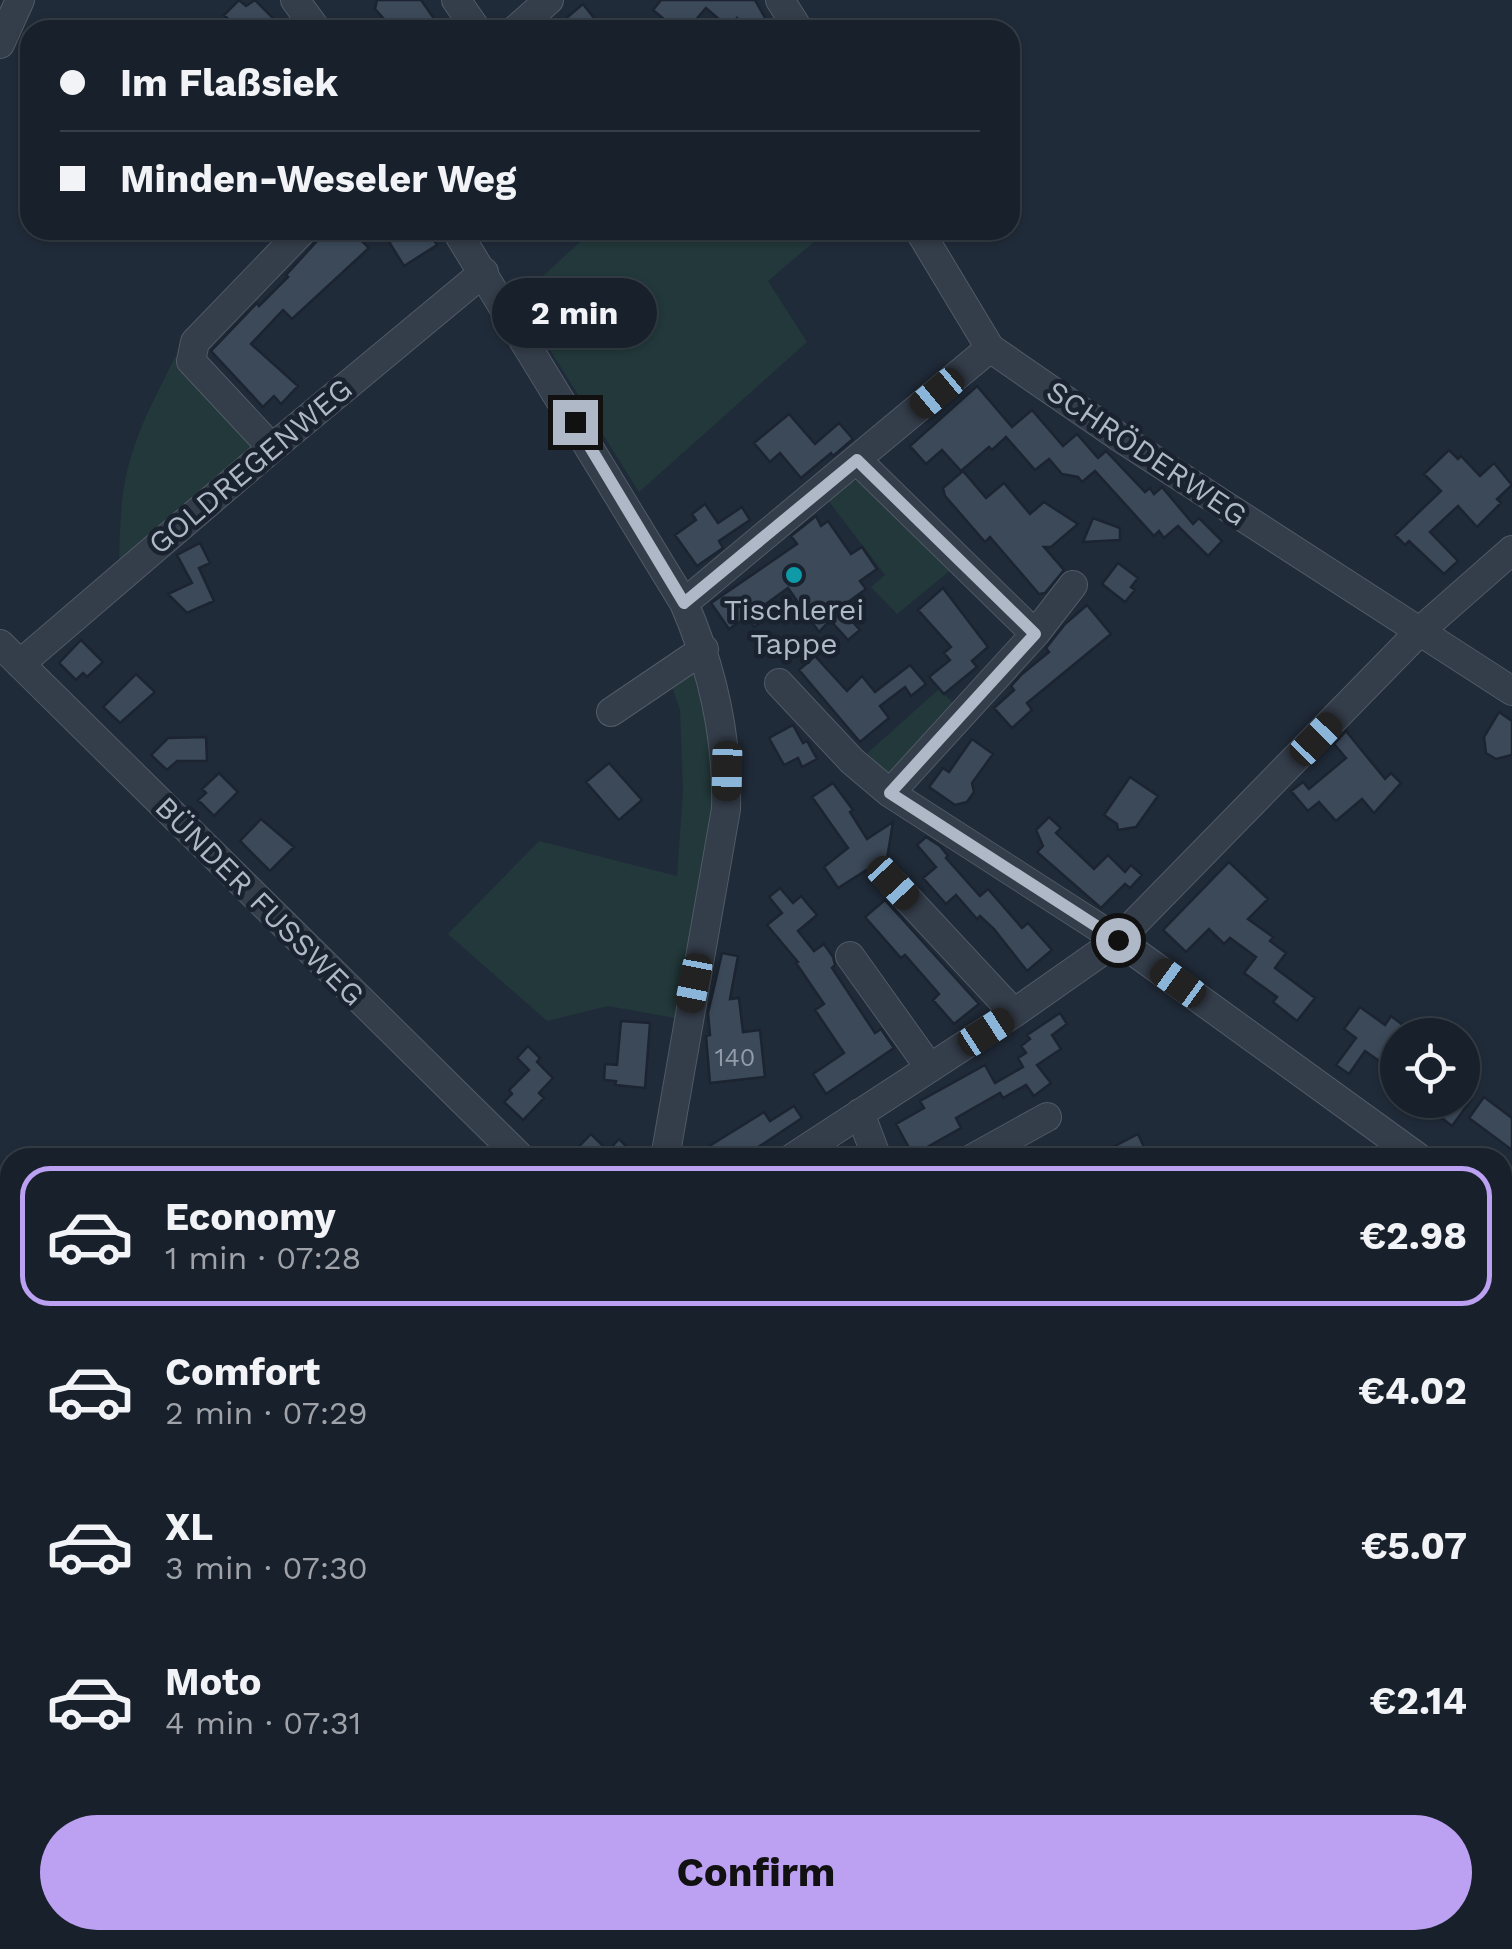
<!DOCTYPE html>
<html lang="en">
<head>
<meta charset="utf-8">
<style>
	body { margin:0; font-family:"Work Sans",sans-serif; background:#252d37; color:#f1f3f6; height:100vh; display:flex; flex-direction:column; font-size:38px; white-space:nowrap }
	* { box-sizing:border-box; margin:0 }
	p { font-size:32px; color:#9fa3a9 }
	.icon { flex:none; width:55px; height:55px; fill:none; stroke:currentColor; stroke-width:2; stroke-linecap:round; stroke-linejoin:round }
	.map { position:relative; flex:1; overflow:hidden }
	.drawer { position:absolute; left:0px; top:1148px; width:1512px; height:802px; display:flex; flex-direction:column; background:#18202b; border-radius:30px 30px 0 0; box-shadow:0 2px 8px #0004,0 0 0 2px #363e47 }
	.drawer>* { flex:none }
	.top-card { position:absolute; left:20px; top:20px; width:1000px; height:220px; border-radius:30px; box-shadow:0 2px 8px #0004,0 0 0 2px #363e47; display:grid; align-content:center; height:220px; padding:0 40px; background:#18202b }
	.tools { position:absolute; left:1380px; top:1018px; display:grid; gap:20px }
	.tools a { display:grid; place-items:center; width:100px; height:100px; border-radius:50%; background:#18202b; box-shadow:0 2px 8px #0004,0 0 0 2px #363e47; font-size:50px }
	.end { position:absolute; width:45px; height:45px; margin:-22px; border:12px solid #aeb8c6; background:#111; box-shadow:0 0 0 5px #111 }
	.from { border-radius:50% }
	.bubble { position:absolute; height:70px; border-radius:35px; background:#18202b; box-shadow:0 2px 8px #0004,0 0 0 2px #363e47; font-size:32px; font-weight:700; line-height:70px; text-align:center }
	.car { position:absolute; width:30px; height:60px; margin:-30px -15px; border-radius:12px; box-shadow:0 0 8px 2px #0007; background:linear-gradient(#222 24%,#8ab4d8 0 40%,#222 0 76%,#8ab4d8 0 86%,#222 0) }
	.top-card b { display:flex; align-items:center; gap:35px; height:95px; font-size:38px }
	.top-card b+b { border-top:2px solid #363e47 }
	.top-card i { width:25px; height:25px; background:#f1f3f6 }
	ul { padding:18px 0 0; list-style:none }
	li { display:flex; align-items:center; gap:30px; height:140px; margin:0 20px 15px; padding:0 20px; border:5px solid transparent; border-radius:30px }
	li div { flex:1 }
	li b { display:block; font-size:38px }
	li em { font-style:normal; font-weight:700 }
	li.on { border-color:#bca0f2 }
	li>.icon { width:90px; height:90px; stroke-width:1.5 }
	.primary-button { display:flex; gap:20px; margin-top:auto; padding:20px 40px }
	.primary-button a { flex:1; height:115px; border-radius:60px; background:#bca0f2; color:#111; font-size:40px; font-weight:700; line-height:115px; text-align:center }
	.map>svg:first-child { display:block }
	.green { fill:#22383a }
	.building { fill:#3c4959; stroke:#1b2430; stroke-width:2.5 }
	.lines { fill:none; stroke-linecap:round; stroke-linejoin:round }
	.minor-casing { stroke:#515b67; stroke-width:30 }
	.minor { stroke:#343d4a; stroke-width:28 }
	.route { stroke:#aeb8c6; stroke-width:12 }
	.culture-dot { fill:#0f9aa8; stroke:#19222e; stroke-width:4 }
	.labels { text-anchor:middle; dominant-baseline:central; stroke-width:9; stroke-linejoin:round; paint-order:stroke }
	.number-label { font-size:25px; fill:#929cab }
	.street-label { font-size:30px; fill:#aeb8c6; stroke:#19222e }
	.poi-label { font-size:30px; fill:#aeb8c6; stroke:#19222e }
</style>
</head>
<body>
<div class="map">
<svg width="1512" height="1949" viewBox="0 0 1512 1949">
	<rect width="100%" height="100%" fill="#202b39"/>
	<path class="green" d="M593 230H828L768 281 807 342 639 492 518 299Z
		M175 357 252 434 255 447 119 565C120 529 120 491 131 457 141 422 159 390 175 357Z
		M856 481 866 485 952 569 897 614 871 587 885 575 827 499 844 485Z
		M698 661C710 707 720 766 715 814 710 882 690 951 675 1018L608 1006 547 1021 448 934 539 841 677 876 683 790 680 710 669 679Z
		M939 689 954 704 884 782 861 759Z"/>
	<path class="building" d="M239 0 246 6 255 0 273 18 261 30H220L230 21 224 15Z
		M377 0H421L442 30H394L375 9Z
		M661 0H755L772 30H744L737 18 728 27 706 8 687 30H677L653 10Z
		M583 4 594 18 580 30H552Z
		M327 230H351L369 248 292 319 283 310 251 344 298 386 281 404 274 396 263 407 211 351 257 303 259 306 288 277 286 275Z
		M397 230H428L437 245 404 266 386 237Z
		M977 386 1012 427 1032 410 1063 446 1077 434 1098 458 1106 451 1145 492 1150 488 1154 494 1162 487 1193 524 1199 518 1222 541 1208 556 1178 526 1164 538 1159 531 1154 536 1095 471 1082 482 1078 477 1062 474 1049 459 1035 470 1006 437 992 450 989 447 961 471 942 450 926 464 910 446Z
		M789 414 815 444 839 423 853 439 833 456 831 453 801 478 780 453 770 462 754 443Z
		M1449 450 1458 459 1461 456 1480 476 1494 463 1512 485 1497 499 1501 503 1477 527 1458 506 1430 532 1458 561 1444 574 1409 541 1405 545 1395 535 1441 491 1424 474Z
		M963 471 986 498 1004 483 1030 514 1044 502 1078 524 1051 547H1044L1064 570 1045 593 1039 594 990 537 985 542 945 496 943 488Z
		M705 504 718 523 742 507 750 520 719 541 723 548 697 566 675 535 696 520 692 514Z
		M816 516 821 526 828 521 851 554 862 547 877 569 860 581 866 589 840 608 860 630 848 640 830 620 819 632 788 588 763 606 770 616 754 627 747 617 729 629 711 603 797 544 791 536Z
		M1093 518 1120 528V540L1083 542Z
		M200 543 210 563 199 568 214 601 187 613 168 594 192 583 177 555Z
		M1118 563 1138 578 1131 587 1135 590 1125 602 1102 584Z
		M943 588 988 647 972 661 977 667 944 694 929 677 950 660 944 653 951 647 918 610Z
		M1087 605 1111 634 1027 703 1032 710 1012 728 994 708 1014 690 1011 686 1022 674 1049 652 1046 648 1065 624Z
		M81 640 103 662 87 677 83 673 76 680 59 663Z
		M815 656 847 691 862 676 875 692 910 665 926 684 911 696 905 687 880 706 889 718 860 742 799 670Z
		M136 674 155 692 120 723 103 707Z
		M1499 712 1512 721V755L1496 759 1486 753 1484 737Z
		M793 725 803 743 807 741 817 759 802 767 798 758 784 765 769 738Z
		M1346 731 1385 779 1391 773 1401 783 1374 813 1362 799 1336 821 1319 802 1308 811 1291 791 1303 782 1309 789 1346 758 1334 744Z
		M206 737 207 761H177L167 770 151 755 168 738Z
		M972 739 993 754 972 783 974 792 967 802 955 805 929 787 943 768 949 772Z
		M609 763 642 800 619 820 586 782Z
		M219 773 238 792 214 816 198 800 206 793 202 789Z
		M1130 777 1158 796 1136 827 1118 830 1117 824 1104 815Z
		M833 783 853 810 850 812 867 839 893 822 886 865 877 871 873 866 838 888 824 867 848 848 812 797Z
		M1049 817 1061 828 1056 833 1094 869 1108 855 1125 872 1131 865 1142 875 1130 888 1125 884 1101 908 1037 852 1043 846 1036 830Z
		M261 819 294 847 270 871 240 841Z
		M926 837 940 846 948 856 946 858 980 896 988 889 1022 928 1028 923 1052 950 1027 971 994 929 980 916 977 919 956 895 946 904 923 878 936 867 917 845Z
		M1229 862 1268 899 1248 919 1273 937 1270 941 1286 953 1275 968 1315 998 1297 1021 1273 1002 1277 997 1244 973 1256 957 1230 938 1224 944 1209 929 1186 952 1163 930Z
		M780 888 793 903 801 896 817 915 798 931 814 951 824 944 833 957 835 965 832 968 875 1033 881 1029 894 1048 826 1094 813 1074 844 1053 815 1010 824 1004 796 963 798 962 767 925 782 913 769 897Z
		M885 900 979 1004 954 1024 933 1000 939 994 905 955 901 958 865 917Z
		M722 953 738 956 730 999 739 998 743 1032 760 1030 765 1077 710 1083 706 1036 710 1035 708 1013Z
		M1360 1007 1385 1025 1391 1016 1403 1025 1398 1033V1063L1392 1070 1365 1051 1349 1074 1336 1065 1356 1038 1344 1029Z
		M1060 1013 1067 1024 1052 1035 1061 1049 1037 1065 1051 1083 1034 1096 1026 1085 1003 1098 1000 1093 956 1118 961 1128 913 1155 896 1124 924 1108 920 1101 985 1065 995 1083 1023 1067 1018 1058 1026 1053 1021 1046 1030 1039 1027 1035Z
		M621 1021 650 1023 645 1088 615 1085 616 1081 604 1080 605 1064 617 1065Z
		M528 1046 540 1058 537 1062 553 1078 539 1093 544 1098 523 1120 504 1102 512 1094 509 1090 529 1070 517 1058Z
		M1484 1097 1512 1118V1150L1469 1118Z
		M1443 1100H1471L1452 1126 1434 1112Z
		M794 1106 802 1118 742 1158H690L764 1112 770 1121Z
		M591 1134 608 1151 619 1139 629 1149 621 1158H568Z
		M1138 1134 1149 1158H1092Z"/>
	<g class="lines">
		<g class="minor-casing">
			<path id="minor" d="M295 0 317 30
				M456 0 477 30
				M780 0 799 30
				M515 30 549 0
				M0 44 20 0
				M456 230 684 603C713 670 728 736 726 809L665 1158
				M919 230 990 348 1119 437 1512 691
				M272 448 191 361 195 342 303 230
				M857 460 1035 634 890 793
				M684 603 990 348
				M1035 634 1073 585
				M0 644 521 1158
				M20 664 272 448 484 272
				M779 683 852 761 890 793 1118 940 1419 1158
				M611 712 704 649
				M893 883 1014 1013
				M850 956 930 1068
				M860 1113 877 1158
				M792 1158 1014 1013 1118 940 1421 630 1512 550
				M973 1158 1047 1117
				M1502 1218 1512 1226
				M1502 1280 1512 1274
				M591 1940 607 1949
				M635 1940V1949
				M87 1949 95 1940
				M950 1949 958 1940"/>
		</g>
		<use href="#minor" class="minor"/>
	</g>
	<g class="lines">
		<path class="route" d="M575 422 684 603 857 460 1035 634 890 793 1118 940"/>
	</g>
	<circle class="culture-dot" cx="794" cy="575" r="10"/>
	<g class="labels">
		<g class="number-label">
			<text x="735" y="1057">140</text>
		</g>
		<g class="street-label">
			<text transform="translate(1147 453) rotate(34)">SCHRÖDERWEG</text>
			<text transform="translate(250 466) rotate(-40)">GOLDREGENWEG</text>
			<text transform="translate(260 901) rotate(45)">BÜNDER FUSSWEG</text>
		</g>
		<g class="poi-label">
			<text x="794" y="609">Tischlerei<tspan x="794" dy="34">Tappe</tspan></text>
		</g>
	</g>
</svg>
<div class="tools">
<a><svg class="icon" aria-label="locate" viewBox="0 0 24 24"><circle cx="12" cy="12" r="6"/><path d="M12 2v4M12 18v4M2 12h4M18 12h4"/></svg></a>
</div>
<i class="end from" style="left:1118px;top:940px"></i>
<i class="end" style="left:575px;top:422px"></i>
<div class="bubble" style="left:492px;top:278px;width:165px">2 min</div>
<i class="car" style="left:937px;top:393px;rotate:230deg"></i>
<i class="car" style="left:1316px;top:739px;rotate:44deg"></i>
<i class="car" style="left:727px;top:771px;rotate:181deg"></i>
<i class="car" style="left:893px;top:883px;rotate:137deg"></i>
<i class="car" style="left:694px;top:983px;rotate:191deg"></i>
<i class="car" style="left:1178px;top:983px;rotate:306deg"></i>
<i class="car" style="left:986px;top:1032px;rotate:57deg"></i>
<div class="top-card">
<b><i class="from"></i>Im Flaßsiek</b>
<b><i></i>Minden-Weseler Weg</b>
</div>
<section class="drawer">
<ul>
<li class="on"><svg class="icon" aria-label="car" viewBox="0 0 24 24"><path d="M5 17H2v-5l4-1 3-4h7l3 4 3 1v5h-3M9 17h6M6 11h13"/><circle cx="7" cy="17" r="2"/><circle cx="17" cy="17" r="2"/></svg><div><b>Economy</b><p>1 min · 07:28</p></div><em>€2.98</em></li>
<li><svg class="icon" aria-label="car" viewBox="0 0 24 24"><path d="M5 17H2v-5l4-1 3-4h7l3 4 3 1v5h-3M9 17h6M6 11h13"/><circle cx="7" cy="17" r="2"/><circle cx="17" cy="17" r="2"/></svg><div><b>Comfort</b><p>2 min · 07:29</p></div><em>€4.02</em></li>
<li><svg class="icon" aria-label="car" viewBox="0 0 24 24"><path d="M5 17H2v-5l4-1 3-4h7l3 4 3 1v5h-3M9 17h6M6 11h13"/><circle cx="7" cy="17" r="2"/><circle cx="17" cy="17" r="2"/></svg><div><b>XL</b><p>3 min · 07:30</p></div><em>€5.07</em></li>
<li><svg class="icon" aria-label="car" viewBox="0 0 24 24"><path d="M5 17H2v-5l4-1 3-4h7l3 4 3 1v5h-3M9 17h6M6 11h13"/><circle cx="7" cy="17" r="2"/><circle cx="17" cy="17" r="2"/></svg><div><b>Moto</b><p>4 min · 07:31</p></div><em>€2.14</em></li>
</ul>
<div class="primary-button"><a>Confirm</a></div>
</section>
</div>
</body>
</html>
